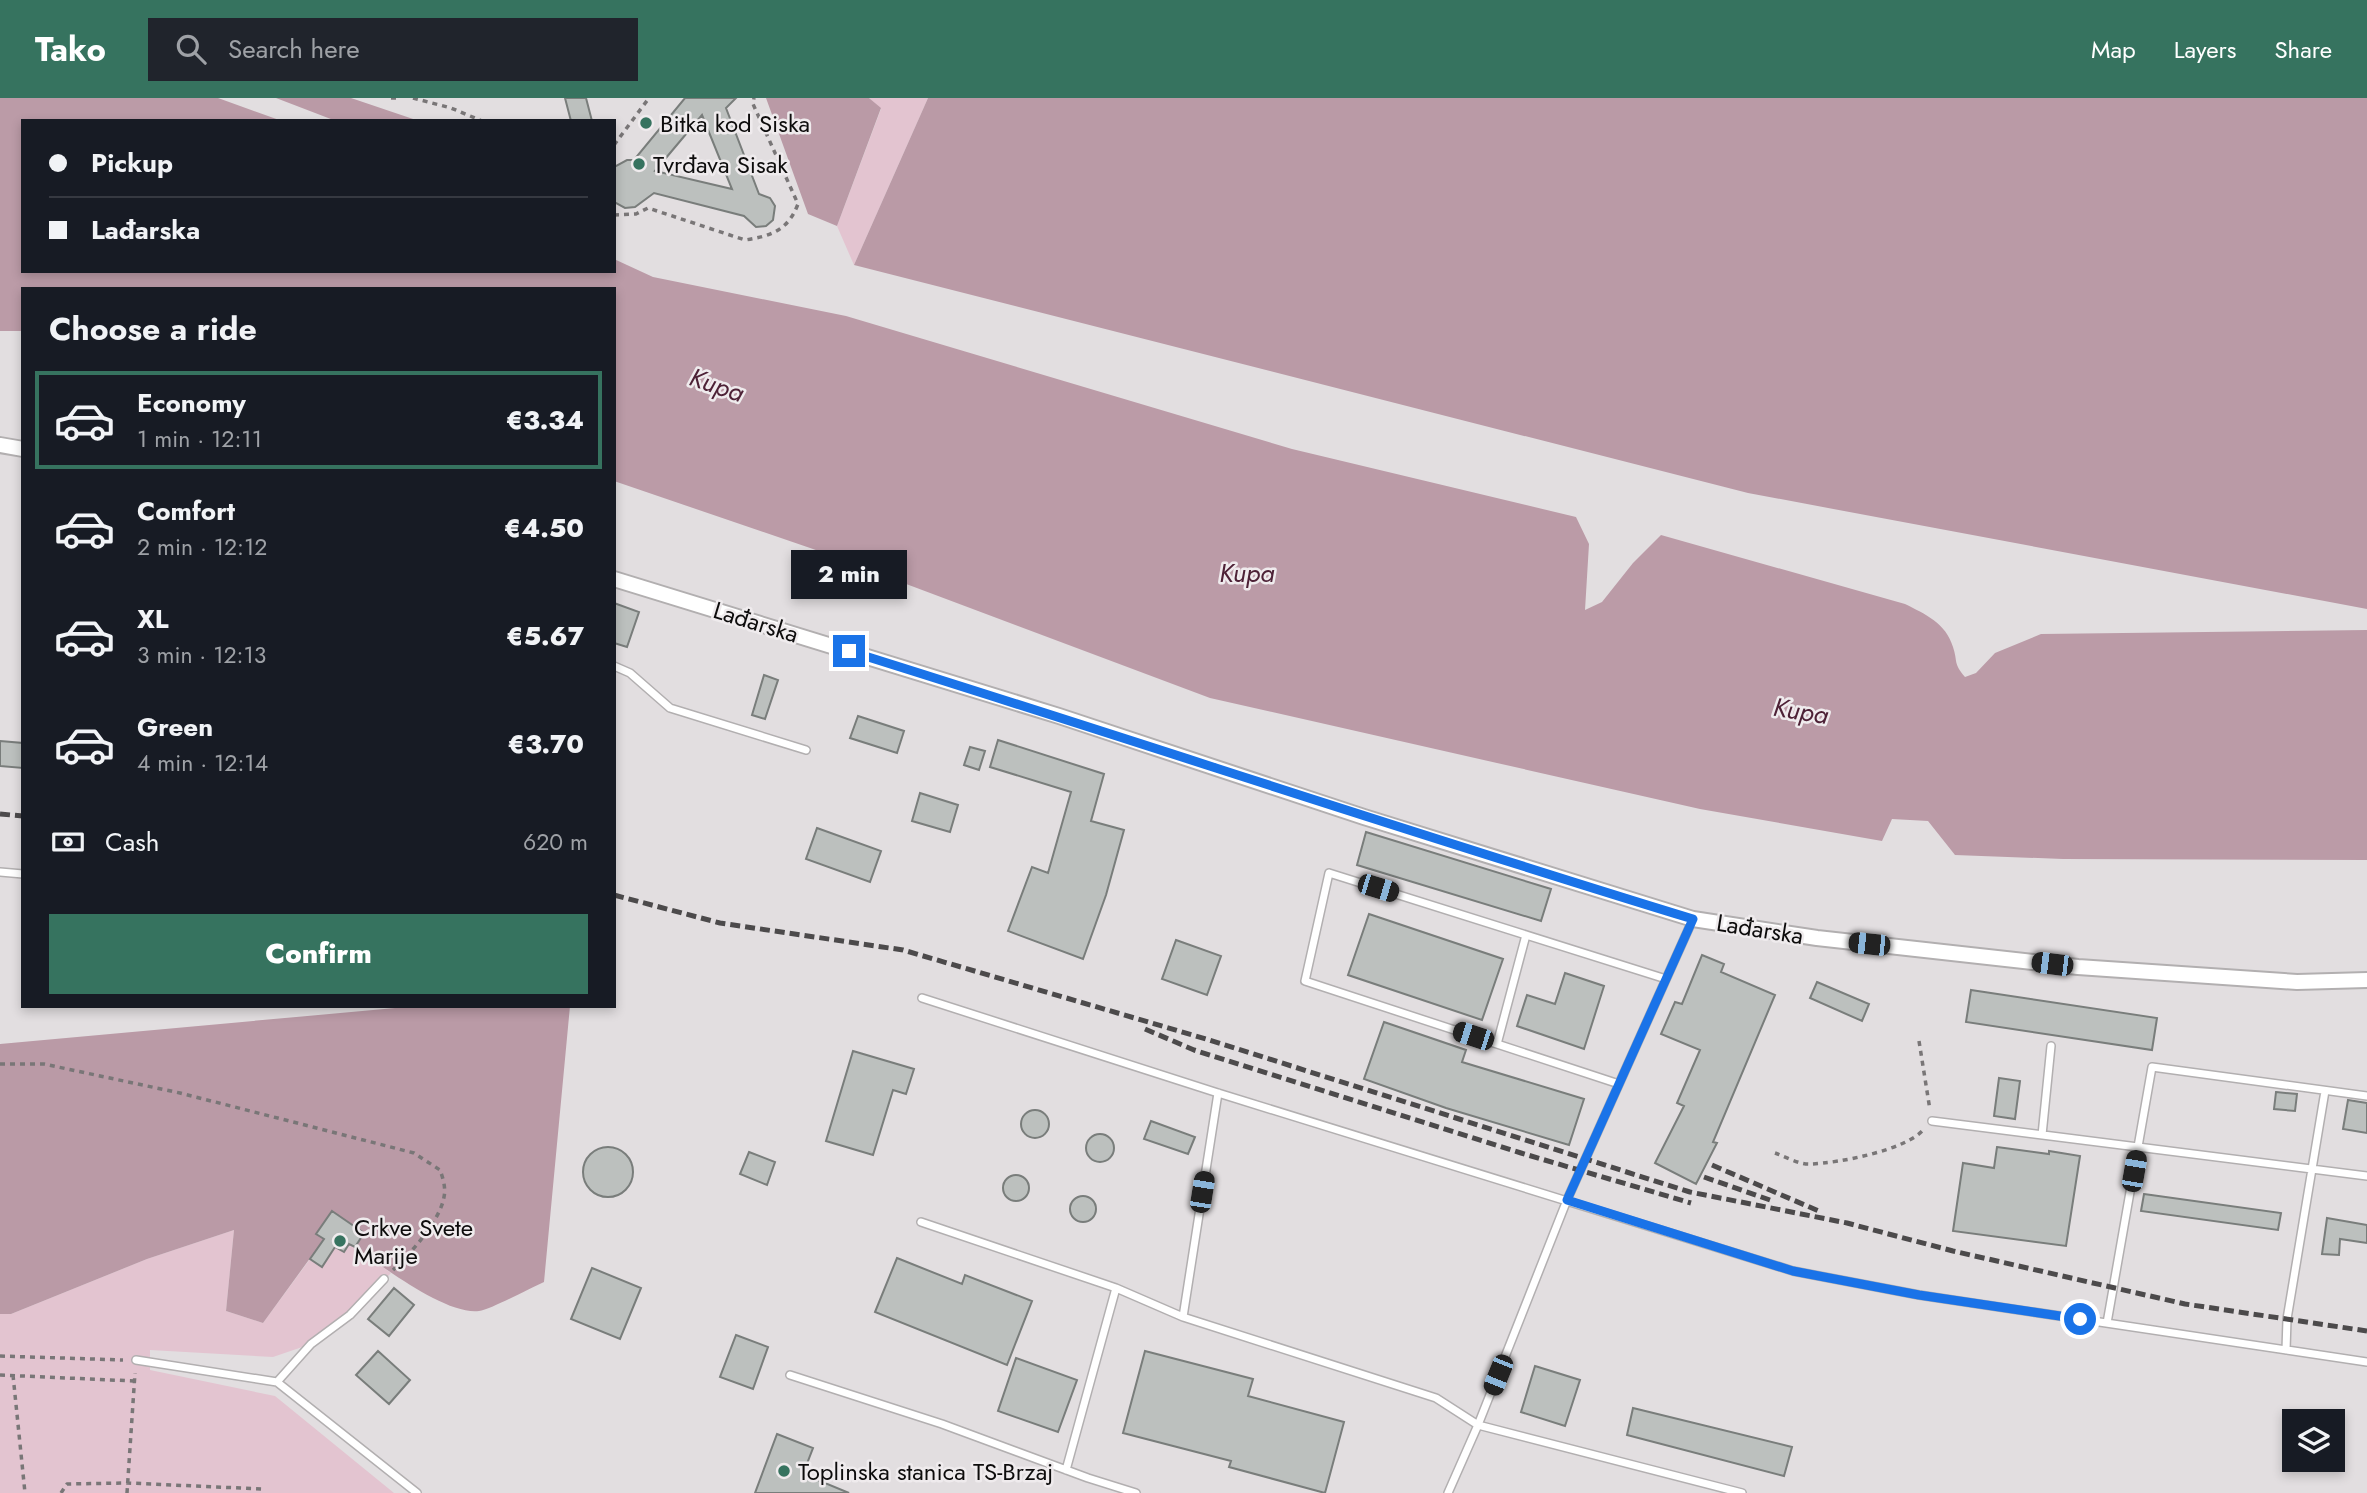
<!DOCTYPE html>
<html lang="en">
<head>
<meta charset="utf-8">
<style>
	body { margin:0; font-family:Jost,sans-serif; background:#20242c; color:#f1f3f6; height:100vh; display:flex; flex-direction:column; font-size:26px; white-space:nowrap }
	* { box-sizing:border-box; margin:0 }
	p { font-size:23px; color:#9ea1a6 }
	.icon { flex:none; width:38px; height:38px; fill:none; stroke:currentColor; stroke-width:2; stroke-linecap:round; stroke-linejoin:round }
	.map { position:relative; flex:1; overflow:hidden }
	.panel { position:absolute; left:21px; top:189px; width:595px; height:721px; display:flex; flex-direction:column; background:#171b24; border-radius:0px; box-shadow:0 4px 10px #0003 }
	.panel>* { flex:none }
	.top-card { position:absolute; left:21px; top:21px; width:595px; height:154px; border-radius:0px; box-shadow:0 4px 10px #0003; display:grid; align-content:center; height:154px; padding:0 28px; background:#171b24 }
	.controls { position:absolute; left:2282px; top:1311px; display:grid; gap:14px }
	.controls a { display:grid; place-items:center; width:63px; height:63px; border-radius:0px; background:#171b24; box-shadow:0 4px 10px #0003; font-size:35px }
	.end { position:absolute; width:32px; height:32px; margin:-16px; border:9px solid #1a73e8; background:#fff; box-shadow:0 0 0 4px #fff }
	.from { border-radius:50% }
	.bubble { position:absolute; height:49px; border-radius:0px; background:#171b24; box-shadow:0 4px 10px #0003; font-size:23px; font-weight:800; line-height:49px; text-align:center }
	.car { position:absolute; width:21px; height:42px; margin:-21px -10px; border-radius:9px; box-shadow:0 0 5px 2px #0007; background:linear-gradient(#222 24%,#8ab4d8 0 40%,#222 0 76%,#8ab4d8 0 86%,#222 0) }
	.top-card b { display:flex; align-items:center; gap:24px; height:66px; font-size:26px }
	.top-card b+b { border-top:2px solid #363941 }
	.top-card i { width:18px; height:18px; background:#f1f3f6 }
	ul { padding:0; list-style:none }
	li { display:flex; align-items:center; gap:21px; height:98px; margin:0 14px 10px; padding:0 14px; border:4px solid transparent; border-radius:0px }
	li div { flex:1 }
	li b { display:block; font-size:26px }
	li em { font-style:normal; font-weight:800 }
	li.active { border-color:#36735f }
	li>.icon { width:63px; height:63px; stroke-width:1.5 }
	h2 { padding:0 28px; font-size:32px; line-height:84px }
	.pay { display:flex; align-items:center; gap:18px; height:77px; padding:0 28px; font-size:26px }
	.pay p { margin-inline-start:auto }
	.cta { display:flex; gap:14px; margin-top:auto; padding:14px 28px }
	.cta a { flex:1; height:80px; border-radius:0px; background:#36735f; color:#fff; font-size:28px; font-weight:800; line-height:80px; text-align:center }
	header { display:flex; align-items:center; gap:42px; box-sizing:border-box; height:98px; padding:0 35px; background:#36735f; color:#fff }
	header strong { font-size:33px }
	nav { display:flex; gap:38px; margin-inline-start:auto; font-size:24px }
	.search { width:490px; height:63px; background:#20242c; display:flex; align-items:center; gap:18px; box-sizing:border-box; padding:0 24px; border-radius:0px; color:#9ea1a6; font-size:26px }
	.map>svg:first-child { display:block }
	.green { fill:#e3c4d0 }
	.forest { fill:#ba9aa6 }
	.water { fill:#bb9ba7 }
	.building { fill:#bcc0be; stroke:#797d7b; stroke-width:2; fill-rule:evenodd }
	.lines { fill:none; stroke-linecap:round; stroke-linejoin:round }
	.lane-casing { stroke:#b2afb0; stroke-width:10 }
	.street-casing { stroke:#b2afb0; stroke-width:18 }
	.path { stroke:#797677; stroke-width:3.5; stroke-dasharray:5 5; stroke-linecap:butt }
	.lane { stroke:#fff; stroke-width:7 }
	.street { stroke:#fff; stroke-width:14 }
	.rail { stroke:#4c4a4b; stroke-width:5; stroke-dasharray:10 5; stroke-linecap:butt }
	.route { stroke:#1a73e8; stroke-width:9 }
	.poi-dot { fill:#36735f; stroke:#efebed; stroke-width:2.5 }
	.labels { text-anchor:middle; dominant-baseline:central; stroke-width:5; stroke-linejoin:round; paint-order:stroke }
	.poi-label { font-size:24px; fill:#0d0c0c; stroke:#efebed; text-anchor:start }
	.street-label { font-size:24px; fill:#0d0c0c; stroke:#efebed }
	.water-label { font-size:26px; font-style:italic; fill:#4d2136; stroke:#efebed }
</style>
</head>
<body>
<header>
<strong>Tako</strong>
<div class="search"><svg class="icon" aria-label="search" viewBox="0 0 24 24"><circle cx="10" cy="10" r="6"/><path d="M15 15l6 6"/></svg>Search here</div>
<nav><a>Map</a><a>Layers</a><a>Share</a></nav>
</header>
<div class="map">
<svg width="2367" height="1395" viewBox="0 0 2367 1395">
	<rect width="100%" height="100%" fill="#e2dee0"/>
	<path class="green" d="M869 0H928L854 167 837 128 881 11Z
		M234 1132 226 1213 263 1225 310 1161 322 1169 335 1149 344 1154 349 1146 391 1175 350 1217 311 1246 273 1259 150 1252V1272L275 1298 394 1395H0V1216H11L147 1161Z"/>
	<path class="forest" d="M276 0H351L419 23H336Z
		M766 0H869L881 10 837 128 808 116Z
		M928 0H2367V511L1748 395 854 167Z
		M417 908H570L544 1184C530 1190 492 1211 479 1213 446 1217 383 1169 355 1149L364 1135 332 1113 324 1141 263 1225 226 1213 234 1132 147 1161 11 1216H0V946Z"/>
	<path class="water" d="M0 0H218L282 23H23V173H614V161L653 179 846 218 1292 351 1576 419 1589 446 1585 512 1602 504 1633 465 1661 437 1905 506C1925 516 1946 525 1953 549 1958 564 1953 565 1965 579L1976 575 1995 555 2041 536 2367 532V762L2063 761 1955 757 1928 723 1892 721 1882 743 1700 711 1210 600 813 451 614 383V191H23V233H0Z"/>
	<path class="building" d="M565 0H586L592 23H571Z
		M685 0H736L726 10 759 96 770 100 775 108 773 122 766 128 756 129 744 118 654 95 635 109 625 110 614 104V69L627 62H634ZM702 17 732 91 655 73Z
		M614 505 639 514 627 549 614 545Z
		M764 577 778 582 765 621 752 617Z
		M858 618 904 633 897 655 850 640Z
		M998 642 1104 676 1091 723 1124 732 1106 797 1083 861 1008 833 1032 769 1048 775 1071 694 990 669Z
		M0 643 23 645V670L0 668Z
		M970 649 985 653 979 672 964 667Z
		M920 695 958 707 950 734 912 723Z
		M817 730 881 753 870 784 806 761Z
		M1366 734 1551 791 1541 823 1357 767Z
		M1369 816 1503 861 1482 922 1348 877Z
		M1176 842 1221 858 1207 897 1162 881Z
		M1702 857 1724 866 1721 874 1775 897 1713 1044 1717 1045 1696 1086 1655 1065 1684 1008 1677 1005 1700 952 1661 936 1675 904 1682 906Z
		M1565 875 1604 888 1584 951 1517 928 1527 897 1555 906Z
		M1817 884 1869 906 1862 923 1810 900Z
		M1971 892 2157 920 2152 952 1966 924Z
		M1384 924 1466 952 1462 964 1584 1001 1569 1047 1446 1010 1364 981Z
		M853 953 914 971 906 996 893 992 873 1057 826 1043Z
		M1999 980 2020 983 2015 1021 1994 1018Z
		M2276 994 2297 996 2295 1013 2274 1011Z
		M2348 1002 2367 1005V1035L2343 1031Z
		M1021 1026a14 14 0 1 1 28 0a14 14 0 1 1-28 0Z
		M1151 1023 1195 1039 1188 1056 1144 1041Z
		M1086 1050a14 14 0 1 1 28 0a14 14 0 1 1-28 0Z
		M583 1074a25 25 0 1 1 50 0a25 25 0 1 1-50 0Z
		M1997 1049 2049 1056V1053L2080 1058 2066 1148 1953 1133 1963 1065 1994 1070Z
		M749 1054 775 1064 767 1087 740 1076Z
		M1003 1090a13 13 0 1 1 26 0a13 13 0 1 1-26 0Z
		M2144 1096 2281 1115 2278 1132 2141 1113Z
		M1070 1111a13 13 0 1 1 26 0a13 13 0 1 1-26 0Z
		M332 1113 364 1135 355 1149 349 1146 344 1154 335 1149 322 1169 310 1161 324 1141 316 1136Z
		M2327 1120 2367 1127V1145L2340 1141 2339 1157 2322 1156Z
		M897 1160 962 1186 965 1177 1032 1203 1007 1267 875 1214Z
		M592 1170 641 1190 620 1241 571 1221Z
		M394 1190 414 1207 389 1238 368 1221Z
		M736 1237 768 1249 753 1291 720 1279Z
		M378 1253 410 1282 389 1306 356 1277Z
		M1145 1253 1253 1281 1248 1298 1344 1324 1325 1395 1229 1369 1231 1363 1123 1335Z
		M1016 1260 1077 1282 1058 1334 998 1313Z
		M1535 1268 1580 1282 1565 1328 1521 1314Z
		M1633 1310 1792 1349 1784 1378 1627 1337Z
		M777 1336 813 1350 803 1376 849 1395H755Z"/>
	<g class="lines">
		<g class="lane-casing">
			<path id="lane" d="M614 568 630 575 670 610 806 652
				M0 774 23 776
				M922 900 1218 995 1793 1173 1919 1197 2367 1264
				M1497 946 1526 837
				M1619 986 1305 883 1329 775 1666 881
				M1932 1023 2367 1078
				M2042 1037 2051 948
				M921 1124 1116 1190
				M1183 1219 1218 995
				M2107 1225 2152 969 2367 998
				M2286 1252 2287 1221 2325 993
				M136 1262 277 1284 417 1395
				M790 1277 942 1326 1088 1380 1136 1395
				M277 1284 311 1246 350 1217 384 1181
				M1066 1372 1116 1190 1183 1219 1436 1300 1478 1327 1742 1395
				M1448 1395 1478 1327 1567 1102 1693 821"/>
		</g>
		<g class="street-casing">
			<path id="street" d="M0 347 23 351
				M614 481 1059 618 1364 719 1693 821 1817 840 2078 869 2297 884 2367 882"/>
		</g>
		<path class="path" d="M391 0H396
			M413 0 451 10 482 23
			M614 47 649 0
			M614 117 636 116 648 110 745 142C772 138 788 132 798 106L753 6 754 0
			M1919 943 1930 1012
			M0 966H44L180 995 414 1055 440 1072C443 1080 446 1090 444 1099 440 1123 410 1156 393 1172
			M1775 1055C1786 1059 1800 1067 1811 1066 1839 1065 1907 1052 1924 1031
			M0 1258 123 1262
			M0 1277 134 1283
			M13 1277 25 1395
			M61 1395 67 1386 128 1385 262 1391
			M127 1395 135 1275"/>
		<use href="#lane" class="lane"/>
		<use href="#street" class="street"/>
		<path class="rail" d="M0 716 23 718
			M614 797 720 825 903 852 1206 941 1690 1094 1847 1125 1953 1153 2185 1206 2367 1233
			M1145 931 1194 952 1521 1055 1691 1105
			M1712 1067 1821 1114
			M1704 1079 1770 1102"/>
	</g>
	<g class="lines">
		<path class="route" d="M849 553C1131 641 1411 735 1693 821L1567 1102 1793 1173 1919 1197 2080 1221"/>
	</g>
	<g class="poi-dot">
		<circle cx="646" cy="25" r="7"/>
		<circle cx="639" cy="66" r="7"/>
		<circle cx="340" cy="1143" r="7"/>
		<circle cx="784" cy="1373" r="7"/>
	</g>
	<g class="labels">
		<g class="poi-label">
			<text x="660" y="25">Bitka kod Siska</text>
			<text x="653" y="66">Tvrđava Sisak</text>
			<text x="354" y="1129">Crkve Svete<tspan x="354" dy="28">Marije</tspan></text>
			<text x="798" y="1373">Toplinska stanica TS-Brzaj</text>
		</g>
		<g class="street-label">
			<text transform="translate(756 524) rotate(17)">Lađarska</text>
			<text transform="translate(1760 831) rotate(9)">Lađarska</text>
		</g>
		<g class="water-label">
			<text transform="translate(717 287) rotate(19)">Kupa</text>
			<text x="1247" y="475">Kupa</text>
			<text transform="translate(1801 613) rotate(9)">Kupa</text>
		</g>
	</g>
</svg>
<div class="controls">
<a><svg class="icon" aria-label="layers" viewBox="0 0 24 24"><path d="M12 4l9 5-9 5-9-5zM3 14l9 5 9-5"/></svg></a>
</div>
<i class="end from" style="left:2080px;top:1221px"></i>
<i class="end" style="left:849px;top:553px"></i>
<div class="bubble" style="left:791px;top:452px;width:116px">2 min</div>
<i class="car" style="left:1378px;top:790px;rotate:107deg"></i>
<i class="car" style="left:1869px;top:846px;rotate:276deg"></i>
<i class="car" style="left:2052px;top:866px;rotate:277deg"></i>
<i class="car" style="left:1473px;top:938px;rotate:288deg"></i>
<i class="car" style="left:2134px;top:1073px;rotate:10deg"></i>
<i class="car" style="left:1202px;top:1094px;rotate:9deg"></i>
<i class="car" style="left:1498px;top:1277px;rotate:202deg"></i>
<div class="top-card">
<b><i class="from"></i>Pickup</b>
<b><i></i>Lađarska</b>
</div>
<section class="panel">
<h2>Choose a ride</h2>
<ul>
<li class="active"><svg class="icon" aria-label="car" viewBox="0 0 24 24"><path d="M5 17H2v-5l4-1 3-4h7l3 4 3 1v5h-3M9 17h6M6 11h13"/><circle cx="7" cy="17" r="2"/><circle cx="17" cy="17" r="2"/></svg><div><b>Economy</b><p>1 min · 12:11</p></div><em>€3.34</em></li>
<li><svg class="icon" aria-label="car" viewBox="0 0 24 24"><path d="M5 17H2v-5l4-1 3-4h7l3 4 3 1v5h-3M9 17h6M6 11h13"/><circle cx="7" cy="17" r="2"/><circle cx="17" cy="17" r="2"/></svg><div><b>Comfort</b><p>2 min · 12:12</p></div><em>€4.50</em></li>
<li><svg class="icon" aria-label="car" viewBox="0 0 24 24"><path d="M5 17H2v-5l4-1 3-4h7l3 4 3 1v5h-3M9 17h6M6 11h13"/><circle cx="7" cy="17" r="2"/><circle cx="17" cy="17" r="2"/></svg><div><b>XL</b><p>3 min · 12:13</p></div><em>€5.67</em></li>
<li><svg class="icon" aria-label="car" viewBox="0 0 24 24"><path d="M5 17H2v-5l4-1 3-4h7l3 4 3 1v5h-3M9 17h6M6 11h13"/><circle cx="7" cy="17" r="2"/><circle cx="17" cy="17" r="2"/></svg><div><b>Green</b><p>4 min · 12:14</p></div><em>€3.70</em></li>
</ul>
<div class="pay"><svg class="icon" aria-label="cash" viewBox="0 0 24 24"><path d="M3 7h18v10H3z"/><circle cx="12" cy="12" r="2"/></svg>Cash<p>620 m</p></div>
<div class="cta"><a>Confirm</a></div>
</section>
</div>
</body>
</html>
